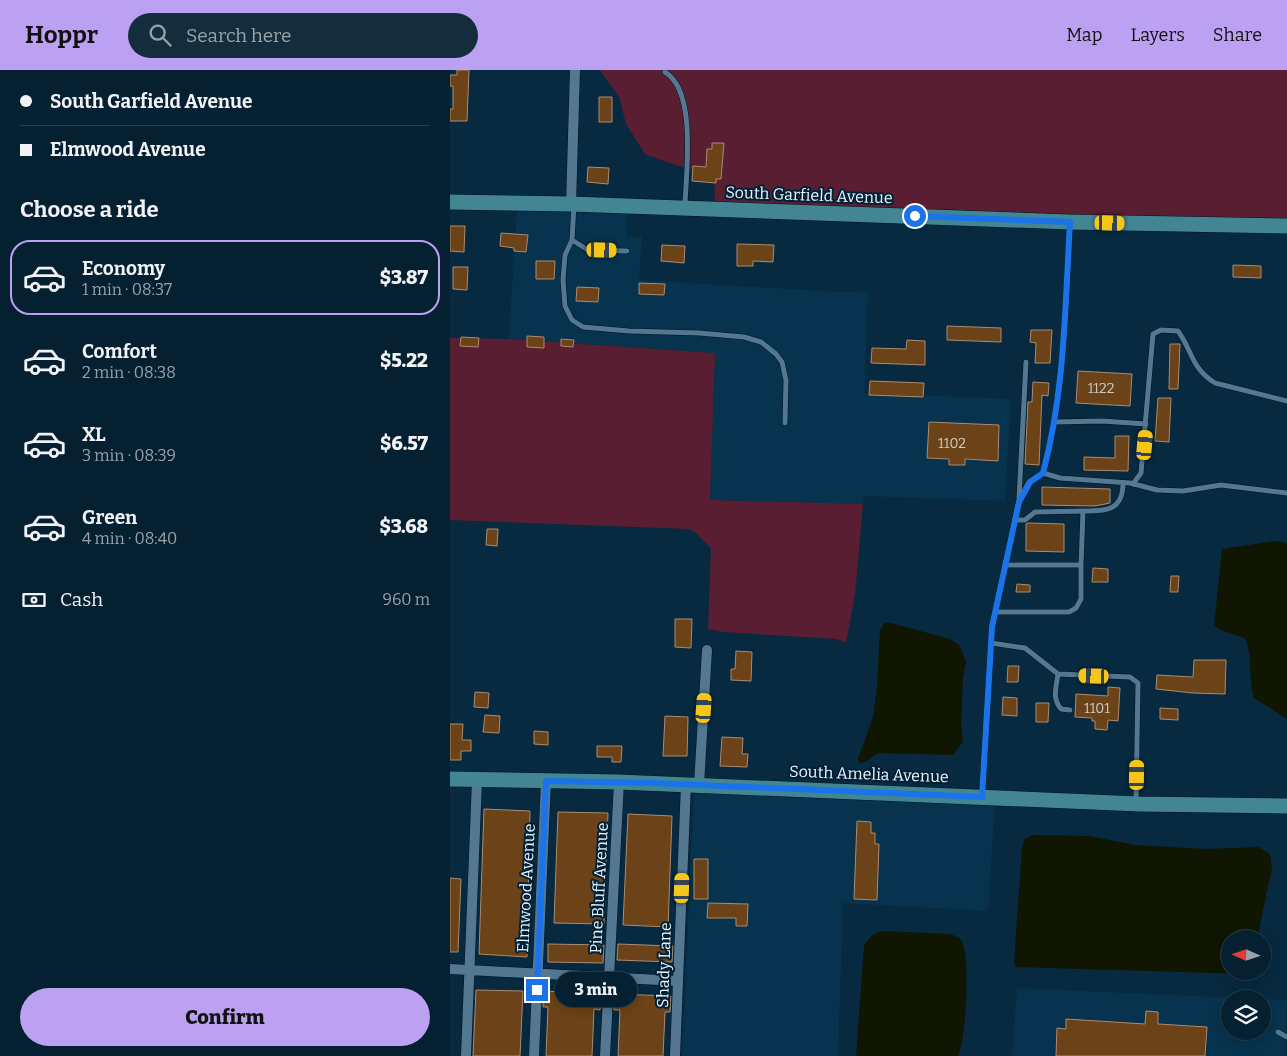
<!DOCTYPE html>
<html lang="en">
<head>
<meta charset="utf-8">
<style>
	body { margin:0; font-family:Bitter,serif; background:#132d3c; color:#f1f3f6; height:100vh; display:flex; flex-direction:column; font-size:19px; white-space:nowrap }
	* { box-sizing:border-box; margin:0 }
	p { font-size:16px; color:#97a3ab }
	.icon { flex:none; width:28px; height:28px; fill:none; stroke:currentColor; stroke-width:2; stroke-linecap:round; stroke-linejoin:round }
	.map { position:relative; flex:1; overflow:hidden }
	.side { display:flex; flex-direction:column; background:#052030; width:450px }
	.side>* { flex:none }
	.hud { display:grid; align-content:center; height:110px; padding:0 20px; background:#052030 }
	.needle { width:32px; rotate:273deg }
	.controls { position:absolute; left:771px; top:860px; display:grid; gap:10px }
	.controls a { display:grid; place-items:center; width:50px; height:50px; border-radius:50%; background:#052030; box-shadow:0 2px 12px #0003,0 0 0 1px #263e4c; font-size:25px }
	.end { position:absolute; width:22px; height:22px; margin:-11px; border:6px solid #1a73e8; background:#fff; box-shadow:0 0 0 2px #fff }
	.from { border-radius:50% }
	.bubble { position:absolute; height:35px; border-radius:18px; background:#052030; box-shadow:0 2px 12px #0003,0 0 0 1px #263e4c; font-size:16px; font-weight:800; line-height:35px; text-align:center }
	.car { position:absolute; width:15px; height:30px; margin:-15px -8px; border-radius:6px; box-shadow:0 0 4px 1px #0007; background:linear-gradient(#f5c518 24%,#345 0 40%,#f5c518 0 76%,#345 0 86%,#f5c518 0) }
	.hud b { display:flex; align-items:center; gap:18px; height:48px; font-size:19px }
	.hud b+b { border-top:1px solid #263e4c }
	.hud i { width:12px; height:12px; background:#f1f3f6 }
	ul { padding:0; list-style:none }
	li { display:flex; align-items:center; gap:15px; height:75px; margin:0 10px 8px; padding:0 10px; border:2px solid transparent; border-radius:20px }
	li div { flex:1 }
	li b { display:block; font-size:19px }
	li em { font-style:normal; font-weight:800 }
	li.on { border-color:#bca0f2 }
	li>.icon { width:45px; height:45px; stroke-width:1.5 }
	h2 { padding:0 20px; font-size:22px; line-height:60px }
	.pay { display:flex; align-items:center; gap:12px; height:55px; padding:0 20px; font-size:19px }
	.pay p { margin-inline-start:auto }
	.cta { display:flex; gap:10px; margin-top:auto; padding:10px 20px }
	.cta a { flex:1; height:58px; border-radius:30px; background:#bca0f2; color:#111; font-size:20px; font-weight:800; line-height:58px; text-align:center }
	header { display:flex; align-items:center; gap:30px; box-sizing:border-box; height:70px; padding:0 25px; background:#bca0f2; color:#111 }
	header strong { font-size:24px }
	nav { display:flex; gap:28px; margin-inline-start:auto; font-size:18px }
	.search { width:350px; height:45px; background:#132d3c; display:flex; align-items:center; gap:12px; box-sizing:border-box; padding:0 18px; border-radius:28px; color:#97a3ab; font-size:19px }
	main { display:flex; flex:1; min-height:0 }
	.map>svg:first-child { display:block }
	.built { fill:#07334e }
	.green { fill:#591e32 }
	.water { fill:#101602 }
	.building { fill:#6c4218; stroke:#ac8b6f }
	.lines { fill:none; stroke-linecap:round; stroke-linejoin:round }
	.lane-casing { stroke:#001222; stroke-width:6 }
	.street-casing { stroke:#001222; stroke-width:11 }
	.secondary-casing { stroke:#001222; stroke-width:16 }
	.lane { stroke:#557892; stroke-width:5 }
	.street { stroke:#557892; stroke-width:10 }
	.secondary { stroke:#428694; stroke-width:15 }
	.route { stroke:#1a73e8; stroke-width:6 }
	.labels { text-anchor:middle; dominant-baseline:central; stroke-width:4; stroke-linejoin:round; paint-order:stroke }
	.number-label { font-size:14px; fill:#cbc9c5 }
	.street-label { font-size:16px; fill:#ebf6ff; stroke:#002036 }
</style>
</head>
<body>
<header>
<strong>Hoppr</strong>
<div class="search"><svg class="icon" aria-label="search" viewBox="0 0 24 24"><circle cx="10" cy="10" r="6"/><path d="M15 15l6 6"/></svg>Search here</div>
<nav><a>Map</a><a>Layers</a><a>Share</a></nav>
</header>
<main>
<section class="side">
<div class="hud">
<b><i class="from"></i>South Garfield Avenue</b>
<b><i></i>Elmwood Avenue</b>
</div>
<h2>Choose a ride</h2>
<ul>
<li class="on"><svg class="icon" aria-label="car" viewBox="0 0 24 24"><path d="M5 17H2v-5l4-1 3-4h7l3 4 3 1v5h-3M9 17h6M6 11h13"/><circle cx="7" cy="17" r="2"/><circle cx="17" cy="17" r="2"/></svg><div><b>Economy</b><p>1 min · 08:37</p></div><em>$3.87</em></li>
<li><svg class="icon" aria-label="car" viewBox="0 0 24 24"><path d="M5 17H2v-5l4-1 3-4h7l3 4 3 1v5h-3M9 17h6M6 11h13"/><circle cx="7" cy="17" r="2"/><circle cx="17" cy="17" r="2"/></svg><div><b>Comfort</b><p>2 min · 08:38</p></div><em>$5.22</em></li>
<li><svg class="icon" aria-label="car" viewBox="0 0 24 24"><path d="M5 17H2v-5l4-1 3-4h7l3 4 3 1v5h-3M9 17h6M6 11h13"/><circle cx="7" cy="17" r="2"/><circle cx="17" cy="17" r="2"/></svg><div><b>XL</b><p>3 min · 08:39</p></div><em>$6.57</em></li>
<li><svg class="icon" aria-label="car" viewBox="0 0 24 24"><path d="M5 17H2v-5l4-1 3-4h7l3 4 3 1v5h-3M9 17h6M6 11h13"/><circle cx="7" cy="17" r="2"/><circle cx="17" cy="17" r="2"/></svg><div><b>Green</b><p>4 min · 08:40</p></div><em>$3.68</em></li>
</ul>
<div class="pay"><svg class="icon" aria-label="cash" viewBox="0 0 24 24"><path d="M3 7h18v10H3z"/><circle cx="12" cy="12" r="2"/></svg>Cash<p>960 m</p></div>
<div class="cta"><a>Confirm</a></div>
</section>
<div class="map">
<svg width="837" height="986" viewBox="0 0 837 986">
	<rect width="100%" height="100%" fill="#072a40"/>
	<path class="built" d="M67 138 177 141V166L192 167 189 210 391 222 418 221 414 323 561 329 555 431 414 426 413 434 260 430 265 283 59 269Z
		M244 720 545 732 538 841 393 833 388 986H232Z
		M567 918 812 929H780V961H812L813 929 837 930 835 986H562Z"/>
	<path class="green" d="M150 0H837V151L643 147 265 132 264 104 225 95 195 84 176 54 169 27Z
		M0 268 59 269 265 283 260 430 413 434 405 525 396 573 387 569 273 562 258 559 261 478 245 462 238 459 0 450Z"/>
	<path class="water" d="M826 471 837 473V649L804 628C798 608 803 587 795 568L773 561 764 556 772 479Z
		M435 553H441L500 569 509 575 516 592 513 607 511 654 513 671 503 685 429 683C422 686 418 692 410 693L408 689 423 647 427 617 430 561 432 556Z
		M582 765 639 766 685 775 756 779 808 777 820 784 822 798 807 869H780V901H798L797 904 566 897 564 893 572 777 574 770Z
		M431 861 501 864C504 866 509 867 511 870 521 884 516 971 508 986H406L414 876C419 868 422 864 431 861Z"/>
	<path class="building" d="M7 0H19L17 51H0V39H3V16H0V5H7Z
		M149 27H162V52H149Z
		M262 73H274L271 109H266V113L242 111 243 96 256 97 257 79H262Z
		M138 97 159 98 158 114 137 112Z
		M0 156H15L14 182 0 181Z
		M51 163 78 165 76 182 64 181V178L50 176Z
		M287 174 324 175 323 192 303 191V196H287Z
		M212 175 235 176 234 193 211 191Z
		M86 191H105L104 209H86Z
		M783 195 811 196V208L783 207Z
		M3 197H18L17 220 3 219Z
		M189 213 215 214 214 225 189 224Z
		M127 217 149 218 148 232 126 231Z
		M497 256 551 258V272L497 270Z
		M581 260H602L600 293H585L586 273 580 272Z
		M77 266 94 267V278L77 277Z
		M11 267 29 268 28 277 10 276Z
		M111 269 124 270 123 277 111 276Z
		M457 270 475 271V295L421 293 422 278 456 279Z
		M720 274H730L728 319H719Z
		M628 301 682 304 680 336 626 333Z
		M420 311 474 313 473 327 419 325Z
		M583 312 599 313 598 326 592 325 589 395 575 394 578 332H582Z
		M708 328H721L719 372 705 371Z
		M479 352 549 355 548 391 515 389V395H499V389L477 388Z
		M665 366H679L678 401 634 400V387L665 388Z
		M592 417 660 419V433L645 436 592 435Z
		M578 453 614 454V482L576 481V454Z
		M37 459H48L47 476 36 475Z
		M643 498 658 499V512H642Z
		M721 506H729L728 522H720Z
		M567 514 580 515V522H566Z
		M225 549H242L241 578 225 577Z
		M286 581 302 582 301 611 281 610V599H285Z
		M744 590H776L775 624 743 623 706 619 707 605 743 607Z
		M558 596H569L568 612H557Z
		M658 617 670 618 668 651 658 650 657 660 645 659V651H642V648L625 647 626 624 658 626Z
		M25 622 39 623 38 638 24 637Z
		M553 627 567 628V646L552 645Z
		M586 633H599L598 652H586Z
		M710 638 728 639V650L710 649Z
		M35 645 50 646 49 663 33 662Z
		M215 646 238 647 237 686H213Z
		M0 654H13L12 670H21V681H11V690H0Z
		M84 661 98 662V675L84 674Z
		M272 667 293 668 292 684H298L297 697 270 696Z
		M147 676H172L171 692H162V687H147Z
		M34 739 80 741 77 887 29 884Z
		M108 742 158 743 154 854 104 853Z
		M178 744 222 746 218 857 173 855Z
		M407 751 421 752V763H425V774H429L427 830 404 829Z
		M244 789H258V829H244Z
		M0 808 11 809 8 882H0Z
		M258 833 298 834 297 856H286V848H257Z
		M98 874 154 875 153 893 98 892Z
		M168 874 223 876 222 892 167 890Z
		M26 920 73 921 70 986H23Z
		M94 921 151 924 150 940 144 939 142 986H96L98 937H93Z
		M165 924 221 926 220 942H215L213 986H168L170 940H164Z
		M696 941 708 942V954L757 957 755 986H606L607 958 616 959V949L695 954Z"/>
	<g class="lines">
		<g class="lane-casing">
			<path id="lane" d="M215 2C247 21 236 103 235 135
				M124 135 122 170 115 185 113 210 115 236 122 250 133 257 179 261 249 263 294 267 311 272 326 284 332 292 336 310 335 353
				M122 170 138 180 177 181
				M605 352 652 351 696 354
				M593 403 610 408 680 413 707 420 733 421 771 415 837 423
				M683 414 691 403 703 264 711 260 728 261C743 282 741 298 765 313L837 331
				M569 429 576 292
				M565 450H575L585 442 633 441
				M631 495 633 441C656 441 673 441 673 413
				M545 542H619L626 538 631 529V495H555
				M541 573 575 578 608 604 680 607 688 613 686 731
				M608 604C606 618 602 628 611 639L620 640
				M532 726 542 557 569 431 579 412 593 403C615 322 615 238 620 155
				M828 962 837 967"/>
		</g>
		<g class="street-casing">
			<path id="street" d="M121 134 125 0
				M249 715 257 580
				M0 899 228 911
				M16 986 27 710
				M84 986 96 711
				M155 986 169 712
				M225 986 236 714"/>
		</g>
		<g class="secondary-casing">
			<path id="secondary" d="M0 132 121 134 620 152 837 156
				M0 709 169 712 689 734 837 736"/>
		</g>
		<use href="#lane" class="lane"/>
		<use href="#street" class="street"/>
		<use href="#secondary" class="secondary"/>
	</g>
	<g class="lines">
		<path class="route" d="M87 920 96 711 204 713 532 727 542 557 569 432 580 412 593 403C615 321 615 236 620 152L465 146"/>
	</g>
	<g class="labels">
		<g class="number-label">
			<text x="651" y="318">1122</text>
			<text x="502" y="373">1102</text>
			<text x="647" y="638">1101</text>
		</g>
		<g class="street-label">
			<text transform="translate(359 125) rotate(2)">South Garfield Avenue</text>
			<text transform="translate(419 704) rotate(2)">South Amelia Avenue</text>
			<text transform="translate(76 818) rotate(-87)">Elmwood Avenue</text>
			<text transform="translate(149 818) rotate(-87)">Pine Bluff Avenue</text>
			<text transform="translate(214 895) rotate(-88)">Shady Lane</text>
		</g>
	</g>
</svg>
<div class="controls">
<a><svg class="needle" viewBox="-14 -14 28 28"><path d="M0-13l5 13h-10z" fill="#e53935"/><path d="M0 13l5-13h-10z" fill="#97a3ab"/></svg></a>
<a><svg class="icon" aria-label="layers" viewBox="0 0 24 24"><path d="M12 4l9 5-9 5-9-5zM3 14l9 5 9-5"/></svg></a>
</div>
<i class="end from" style="left:465px;top:146px"></i>
<i class="end" style="left:87px;top:920px"></i>
<div class="bubble" style="left:105px;top:902px;width:82px">3 min</div>
<i class="car" style="left:660px;top:153px;rotate:91deg"></i>
<i class="car" style="left:152px;top:180px;rotate:91deg"></i>
<i class="car" style="left:695px;top:375px;rotate:5deg"></i>
<i class="car" style="left:644px;top:606px;rotate:272deg"></i>
<i class="car" style="left:254px;top:638px;rotate:4deg"></i>
<i class="car" style="left:687px;top:705px;rotate:1deg"></i>
<i class="car" style="left:232px;top:818px;rotate:2deg"></i>
</div>
</main>
</body>
</html>
